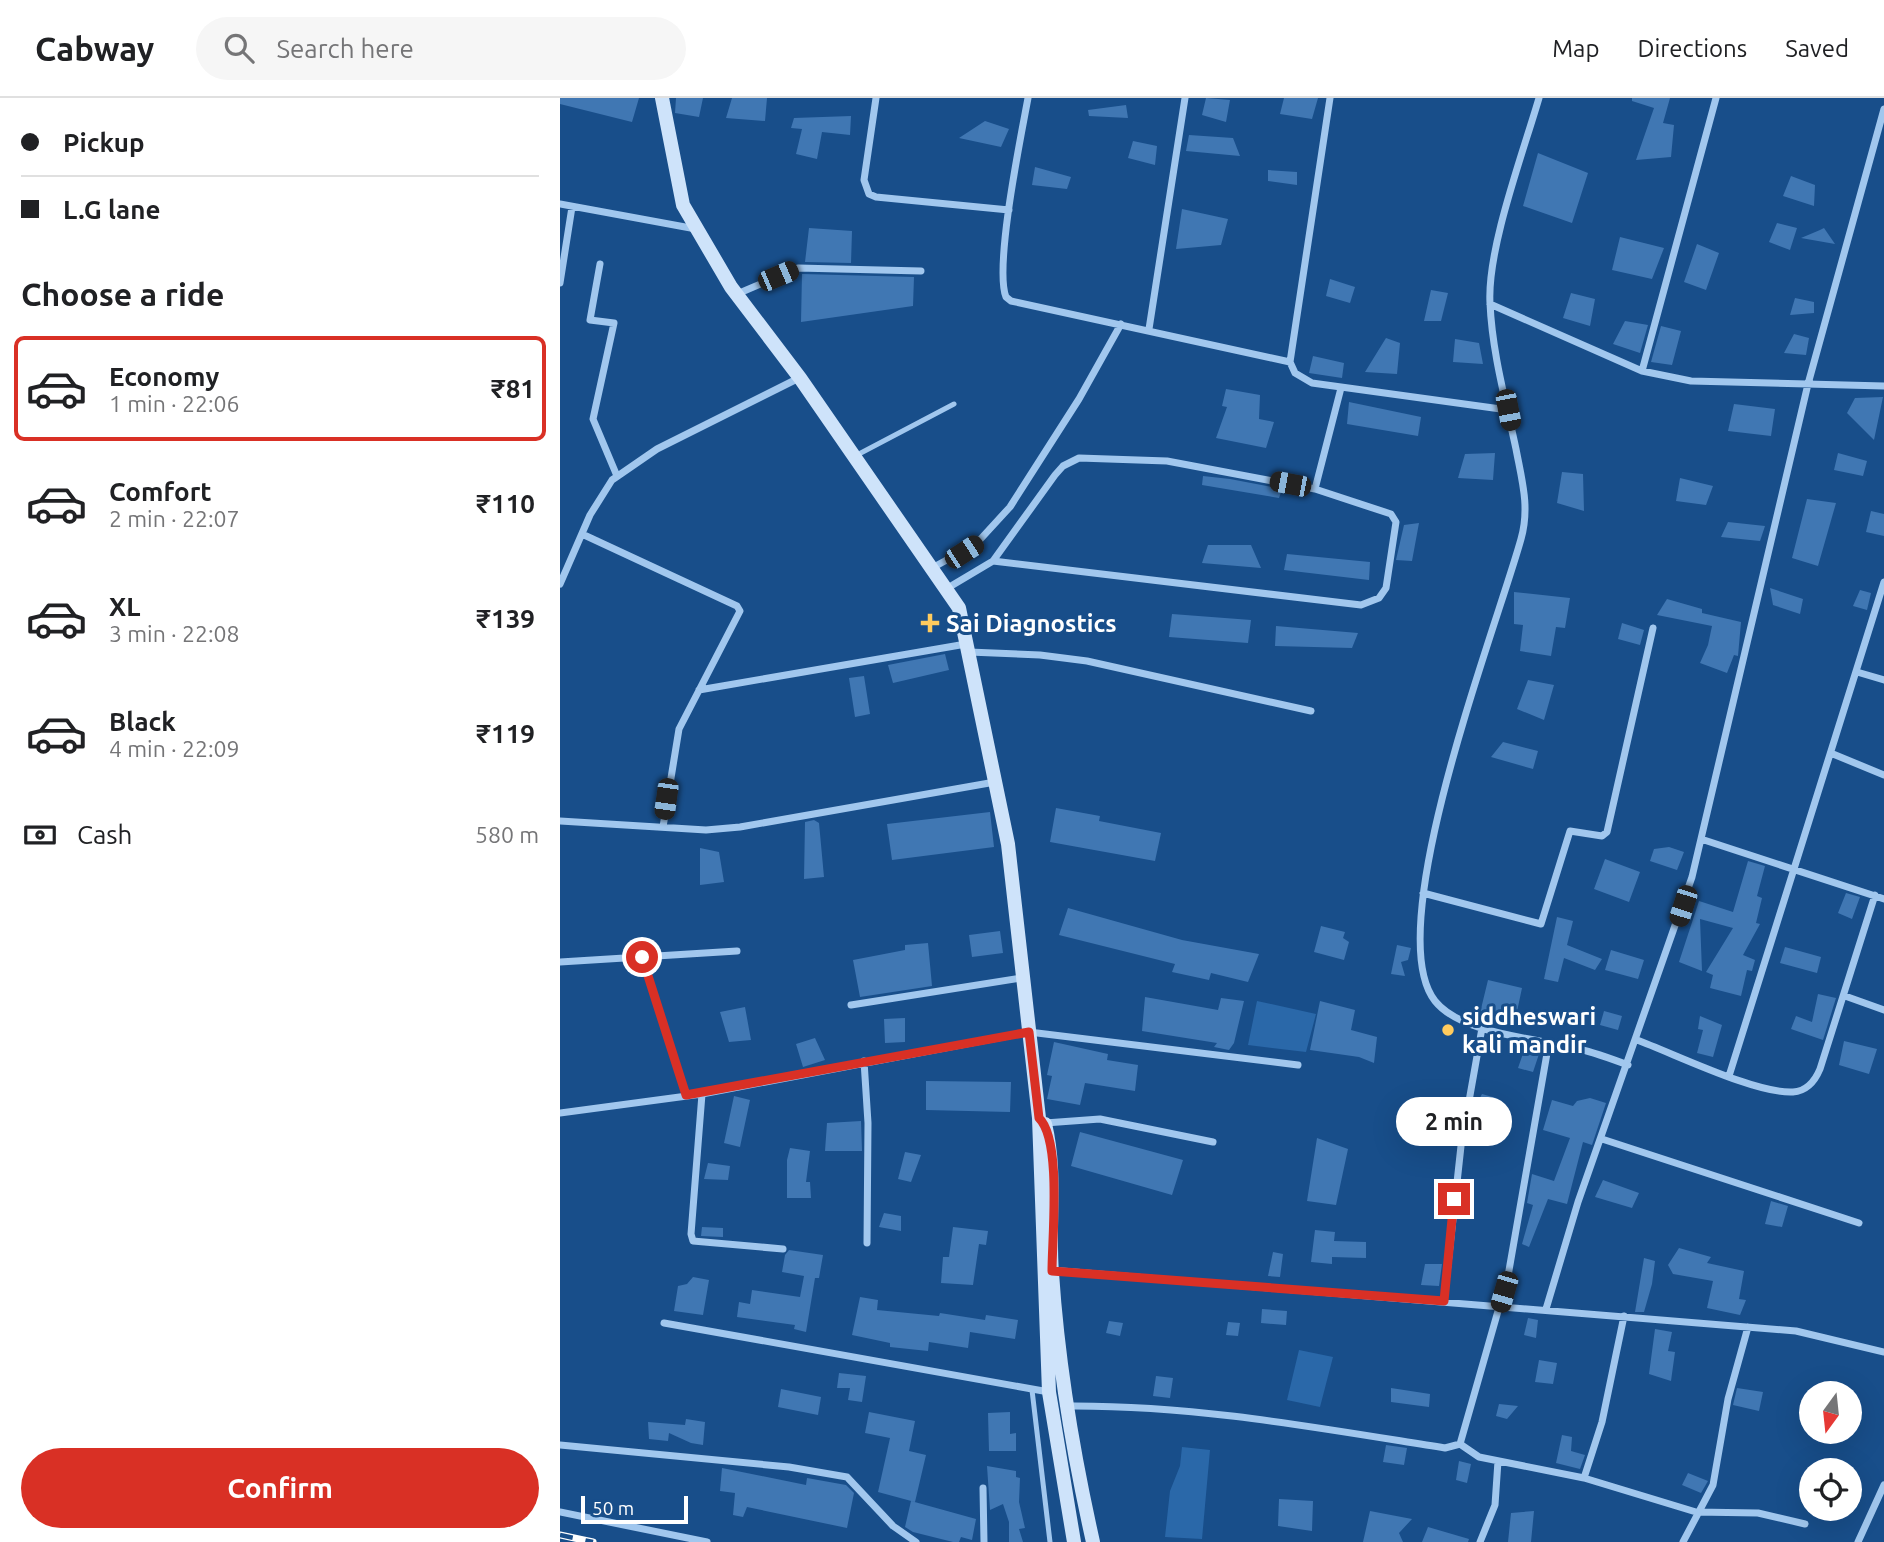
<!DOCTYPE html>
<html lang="en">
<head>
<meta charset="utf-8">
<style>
	body { margin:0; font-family:Ubuntu,sans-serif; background:#f6f6f6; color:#202124; height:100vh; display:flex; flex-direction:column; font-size:26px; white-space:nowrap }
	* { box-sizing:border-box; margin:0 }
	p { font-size:23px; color:#757577 }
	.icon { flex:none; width:38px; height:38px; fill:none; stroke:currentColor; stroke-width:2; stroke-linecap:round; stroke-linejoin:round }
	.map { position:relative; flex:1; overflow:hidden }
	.drawer { display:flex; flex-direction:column; background:#fff; width:560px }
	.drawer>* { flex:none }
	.guide { display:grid; align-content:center; height:154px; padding:0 21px; background:#fff }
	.needle { width:46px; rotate:195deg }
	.buttons { position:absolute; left:1239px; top:1283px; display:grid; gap:14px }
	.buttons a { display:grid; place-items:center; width:63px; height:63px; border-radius:50%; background:#fff; box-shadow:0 7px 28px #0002; font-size:35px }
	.scale { position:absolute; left:21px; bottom:18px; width:107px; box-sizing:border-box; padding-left:7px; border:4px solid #fff; border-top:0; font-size:19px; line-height:24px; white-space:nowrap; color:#fff; -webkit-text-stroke:5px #184e8a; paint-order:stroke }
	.end { position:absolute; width:32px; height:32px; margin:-16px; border:9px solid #d93025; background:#fff; box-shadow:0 0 0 4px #fff }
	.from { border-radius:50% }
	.bubble { position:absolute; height:49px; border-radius:24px; background:#fff; box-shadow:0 7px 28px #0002; font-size:23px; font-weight:700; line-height:49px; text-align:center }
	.car { position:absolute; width:21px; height:42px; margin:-21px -10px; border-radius:9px; box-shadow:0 0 5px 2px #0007; background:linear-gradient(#222 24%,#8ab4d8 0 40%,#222 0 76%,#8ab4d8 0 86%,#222 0) }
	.guide b { display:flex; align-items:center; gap:24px; height:66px; font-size:26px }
	.guide b+b { border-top:2px solid #e0e0e0 }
	.guide i { width:18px; height:18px; background:#202124 }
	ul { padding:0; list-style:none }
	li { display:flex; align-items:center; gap:21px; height:105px; margin:0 14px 10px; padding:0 7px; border:4px solid transparent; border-radius:10px }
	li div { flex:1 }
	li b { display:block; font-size:26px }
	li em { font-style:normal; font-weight:700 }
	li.selected { border-color:#d93025 }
	li>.icon { width:63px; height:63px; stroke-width:1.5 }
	h2 { padding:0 21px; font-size:32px; line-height:84px }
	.pay { display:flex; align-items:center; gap:18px; height:77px; padding:0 21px; font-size:26px }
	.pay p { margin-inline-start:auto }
	.primary-button { display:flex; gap:14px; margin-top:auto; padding:14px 21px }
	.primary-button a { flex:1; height:80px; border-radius:42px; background:#d93025; color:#fff; font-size:28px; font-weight:700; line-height:80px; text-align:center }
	header { display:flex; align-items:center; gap:42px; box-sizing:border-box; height:98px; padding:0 35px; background:#fff; border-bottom:2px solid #e0e0e0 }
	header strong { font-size:33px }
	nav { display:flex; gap:38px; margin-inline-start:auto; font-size:24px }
	.search { width:490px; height:63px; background:#f6f6f6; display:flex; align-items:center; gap:18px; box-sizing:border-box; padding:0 24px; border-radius:38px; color:#757577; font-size:26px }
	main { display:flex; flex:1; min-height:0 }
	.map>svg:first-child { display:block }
	.green { fill:#2a68a9 }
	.building { fill:#4077b3 }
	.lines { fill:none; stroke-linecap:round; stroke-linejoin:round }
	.lane { stroke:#a1c7ee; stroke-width:5 }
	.street { stroke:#a1c7ee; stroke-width:7 }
	.secondary { stroke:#cee3fa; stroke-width:14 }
	.rail-casing { stroke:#fff; stroke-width:7 }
	.rail { stroke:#184e8a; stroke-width:4.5; stroke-dasharray:13; stroke-linecap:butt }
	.route { stroke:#d93025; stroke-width:9 }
	.poi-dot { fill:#ffcb5e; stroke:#184e8a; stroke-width:2.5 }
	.labels { text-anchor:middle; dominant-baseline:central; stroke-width:6; stroke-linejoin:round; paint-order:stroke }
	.poi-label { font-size:24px; font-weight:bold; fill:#fff; stroke:#184e8a; text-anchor:start }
</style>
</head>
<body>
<header>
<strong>Cabway</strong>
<div class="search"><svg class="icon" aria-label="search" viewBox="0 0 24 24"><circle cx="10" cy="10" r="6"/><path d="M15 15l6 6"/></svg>Search here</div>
<nav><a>Map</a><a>Directions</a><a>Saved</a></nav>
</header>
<main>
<section class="drawer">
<div class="guide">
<b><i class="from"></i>Pickup</b>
<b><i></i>L.G lane</b>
</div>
<h2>Choose a ride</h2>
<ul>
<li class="selected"><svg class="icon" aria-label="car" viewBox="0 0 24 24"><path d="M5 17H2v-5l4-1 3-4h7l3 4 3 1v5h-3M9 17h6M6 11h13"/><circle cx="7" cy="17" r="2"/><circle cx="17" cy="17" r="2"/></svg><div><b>Economy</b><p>1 min · 22:06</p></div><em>₹81</em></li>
<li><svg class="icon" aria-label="car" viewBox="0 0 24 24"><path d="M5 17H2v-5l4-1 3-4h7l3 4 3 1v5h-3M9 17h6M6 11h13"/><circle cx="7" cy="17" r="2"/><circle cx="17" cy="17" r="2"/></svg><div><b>Comfort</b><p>2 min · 22:07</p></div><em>₹110</em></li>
<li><svg class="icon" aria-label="car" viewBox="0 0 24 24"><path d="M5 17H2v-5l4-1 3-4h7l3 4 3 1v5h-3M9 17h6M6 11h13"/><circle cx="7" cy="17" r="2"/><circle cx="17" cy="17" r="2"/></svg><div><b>XL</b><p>3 min · 22:08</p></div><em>₹139</em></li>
<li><svg class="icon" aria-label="car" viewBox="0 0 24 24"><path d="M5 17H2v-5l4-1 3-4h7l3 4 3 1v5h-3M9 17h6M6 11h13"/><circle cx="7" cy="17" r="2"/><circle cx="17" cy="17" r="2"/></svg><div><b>Black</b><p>4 min · 22:09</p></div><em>₹119</em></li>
</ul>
<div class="pay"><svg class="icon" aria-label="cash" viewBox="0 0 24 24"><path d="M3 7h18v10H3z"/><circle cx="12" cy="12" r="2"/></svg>Cash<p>580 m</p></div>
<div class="primary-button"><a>Confirm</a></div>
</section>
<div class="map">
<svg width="1324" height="1444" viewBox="0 0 1324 1444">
	<rect width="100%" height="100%" fill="#184e8a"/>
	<path class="green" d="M697 903 756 916 746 954 688 947Z
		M739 1252 773 1259 760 1309 727 1302Z
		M622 1349 650 1352 642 1441 605 1439 610 1393 620 1368Z"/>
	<path class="building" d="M0 0H79L72 24 0 6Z
		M116 0H143L139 19 115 15Z
		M172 0H207L205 23 166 20Z
		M646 0 670 2 666 24 642 17Z
		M724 0H758L752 21 720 16Z
		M1072 0H1110L1103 25 1114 27 1111 59 1076 62 1094 10 1072 3Z
		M566 7 568 20 529 18 528 12Z
		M291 18 290 37 262 34 257 61 236 56 242 31 231 30 234 20Z
		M425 23 449 31 441 49 399 40Z
		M629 37 673 40 680 58 626 53Z
		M573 43 597 48 595 67 568 60Z
		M978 55 1028 75 1012 125 963 108Z
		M475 69 511 79 507 91 472 87Z
		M708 72 737 74V87L708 83Z
		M1231 78 1255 87 1254 108 1223 98Z
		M622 111 668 121 661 147 616 151Z
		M1217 125 1237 130 1230 152 1209 144Z
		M249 130 292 133 291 165 245 164Z
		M1264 130 1275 146 1241 140 1260 132Z
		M1060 139 1104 150 1092 181 1052 172Z
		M1137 146 1159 155 1146 192 1124 184Z
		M242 176 354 179 353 208 241 224Z
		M770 181 795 189 790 205 766 198Z
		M871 192 888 195 881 223H864Z
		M1011 195 1035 201 1030 228 1003 220Z
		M1235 200 1254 204V215L1230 217Z
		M1065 223 1088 227 1080 255 1053 246Z
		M1101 228 1121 233 1112 267 1091 264Z
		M1234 236 1249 240 1246 257 1224 255Z
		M826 240 840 245 837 276 805 274Z
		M895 241 919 245 923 266 893 264Z
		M753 258 784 265 782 280 749 275Z
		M666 291 700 297 699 321 714 324 706 350 656 340 667 309 662 308Z
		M1323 299 1314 342 1287 315 1295 300Z
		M789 304 861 319 858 338 787 326Z
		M1174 306 1215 311 1211 338 1168 333Z
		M935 355 933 382 898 380 905 356Z
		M1278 355 1307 363 1303 378 1274 372Z
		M1002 374 1023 376 1024 413 997 405Z
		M643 378 670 381 722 391 719 400 642 387Z
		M1120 380 1153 388 1146 407 1116 403Z
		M1247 401 1276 405 1258 468 1232 460Z
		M1311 413 1324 416V438L1306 434Z
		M1168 424 1205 428 1200 443 1161 439Z
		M859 425 852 463 836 462 844 427Z
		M648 447H691L701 470 642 465Z
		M727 456 810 464 809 482 724 472Z
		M1210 490 1243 501 1240 516 1213 507Z
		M1300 492 1311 495 1307 512 1293 508Z
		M954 494 1010 500 1005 530 996 529 991 558 960 553 963 527 954 526Z
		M1107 501 1142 511V515L1181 524 1178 558 1174 557 1167 575 1140 565 1148 547 1152 528 1097 517Z
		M612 516 691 522 688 545 609 539Z
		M1062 525 1084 532 1080 547 1058 541Z
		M716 528 798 535 792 550 715 548Z
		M385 556 389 572 333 585 328 567Z
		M304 578 310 616 295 619 289 580Z
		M968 582 994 587 984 622 957 611Z
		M943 644 978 653 973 671 931 659Z
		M496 710 540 718 539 723 601 735 595 763 490 744Z
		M430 714 434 749 332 762 327 726Z
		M254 722 259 725 264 779 244 781 245 724Z
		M1109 749 1124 754 1117 772 1090 763 1094 751Z
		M140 750 159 754 164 784 140 787Z
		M1045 761 1080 774 1069 804 1034 791Z
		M1188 763 1205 768 1197 798 1202 800 1196 825 1200 826 1183 857 1195 862 1192 873 1187 872 1181 898 1150 890 1153 877 1146 874 1173 830 1140 821 1142 873 1119 864 1139 803 1173 814Z
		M1286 795 1300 799 1292 821 1278 815Z
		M508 810 622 842 699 856 688 884 651 875 649 882 612 874 615 866 499 837Z
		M997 819 1013 823 1007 847 1042 861 1035 872 1004 860 998 884 984 881Z
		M761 828 785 834 783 840 789 844 784 862 754 854Z
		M440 833 443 855 412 859 409 837Z
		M368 845 372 888 300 899 293 862 345 852V847Z
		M837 847 851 850 848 862 841 864 845 878 831 876Z
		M1225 849 1261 859 1257 875 1220 865Z
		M1051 852 1084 862 1078 881 1045 872Z
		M928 882 962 890 955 923 920 915Z
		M1258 896 1276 900 1263 942 1231 931 1236 918 1252 924Z
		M585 899 658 912 661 900 684 903 674 945 669 952 654 949 657 945 582 933Z
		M760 903 795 912 791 932 817 939 814 965 799 959 750 952Z
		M185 909 191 942 169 944 160 914Z
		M1044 913 1062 918 1058 932 1040 927Z
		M1140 918 1162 927 1153 959 1137 955 1143 932 1138 931Z
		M345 920V944L325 945 324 921Z
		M255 940 265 962 243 969 236 946Z
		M1284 943 1317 951 1309 976 1279 967Z
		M494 944 548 956 547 962 578 967 575 993 525 985 520 1007 487 1001 492 978 487 977Z
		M966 947 981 950 973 974 958 970Z
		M366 983 451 984 450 1014 366 1012Z
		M922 996 936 1000 932 1012 915 1009Z
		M174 998 190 1002 180 1049 164 1045Z
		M1030 1000 1046 1005 1032 1047 1023 1044 1007 1106 988 1101 969 1149 962 1146 973 1107 967 1105 972 1076 994 1083 1010 1040 983 1032 992 1002 1013 1008 1017 1003Z
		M301 1023 302 1053H265L267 1025Z
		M520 1034 623 1062 612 1097 511 1068Z
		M757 1040 788 1051 776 1107 747 1103Z
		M230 1050 250 1053 246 1084H250L251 1100H227V1062Z
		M345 1054 361 1057 351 1084 338 1081Z
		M148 1065 170 1068 168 1082 144 1081Z
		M1043 1082 1079 1095 1072 1110 1035 1099Z
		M1211 1103 1228 1108 1222 1129 1205 1126Z
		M324 1115 341 1118V1133L319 1129Z
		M142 1129 163 1130V1139L141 1138Z
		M393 1129 428 1133 426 1147 419 1146 413 1187 381 1185 383 1159H389Z
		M755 1132 775 1134 774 1143 806 1144V1160L772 1159V1166L751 1164Z
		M1119 1150 1151 1159 1147 1165 1184 1173 1179 1201 1186 1202 1180 1217 1147 1210 1153 1183 1113 1176 1108 1167Z
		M229 1152 263 1157 259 1180H255L246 1234 234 1231 235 1227 177 1219 179 1204 190 1206 192 1192 240 1199 244 1178 222 1174 225 1157Z
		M713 1154 723 1156 720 1179 708 1178Z
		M1084 1160 1095 1163 1092 1186 1084 1214H1075Z
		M865 1166H882L879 1188 861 1187Z
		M133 1179 149 1182 143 1217 114 1213 118 1188 127 1186Z
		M300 1199 318 1202 317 1212 379 1218 380 1215 425 1222 426 1217 458 1222 455 1241 410 1234 408 1250 369 1244 368 1253 330 1249V1245L292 1237Z
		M702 1211 727 1213 726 1227 701 1225Z
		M968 1220 978 1222 976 1240 964 1237Z
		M549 1223 563 1225 560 1238 546 1235Z
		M668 1224 680 1225 678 1238 666 1237Z
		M1095 1231 1112 1234 1108 1253 1115 1254 1111 1283 1089 1276Z
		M979 1262 997 1265 993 1286 975 1284Z
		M279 1275 306 1278 302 1304 288 1302 290 1290H277Z
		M596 1278 613 1280 610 1300 593 1298Z
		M831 1290 870 1296 869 1309 831 1304Z
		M1177 1290 1203 1294 1199 1313 1173 1307Z
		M221 1291 261 1299 258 1317 218 1309Z
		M939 1306 958 1308 947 1321 936 1318Z
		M309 1314 355 1323 349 1353 366 1357 355 1404 318 1394 330 1340 305 1335Z
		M450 1314V1336L456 1335V1353H429L428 1315Z
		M126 1321 145 1324 143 1347 131 1345 109 1335 108 1343 89 1341 88 1324 125 1327Z
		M1002 1337 1012 1339 1011 1353 1025 1357 1020 1371 996 1365Z
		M826 1347 847 1350 844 1367 823 1364Z
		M899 1363 911 1366 907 1385 896 1382Z
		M427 1368 456 1373V1379L460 1380 459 1404 465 1430 459 1431 463 1444H449V1424L443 1406 430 1412Z
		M162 1370 246 1387 247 1380 286 1387 294 1395 287 1430 187 1409 183 1419 173 1417 175 1395 160 1393Z
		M1128 1375 1148 1383 1141 1395 1122 1387Z
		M719 1401 753 1403 752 1433 718 1428Z
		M351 1403 416 1421 412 1442 401 1439 399 1444H393L353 1434 345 1429Z
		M810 1413 852 1421 839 1435 843 1444H803Z
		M974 1413 971 1444H948L951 1415Z
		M868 1429 909 1441 908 1444H862Z"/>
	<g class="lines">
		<path class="lane" d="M297 357 394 306
			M472 1292 490 1444"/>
		<path class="street" d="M316 0 304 82 309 96 316 99 449 112
			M468 0C461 38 434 169 446 199L451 203 730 264
			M770 0 730 264 735 275 752 285 948 312
			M979 0C963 55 927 151 930 205 932 254 946 304 956 351 962 383 970 409 961 441 937 528 819 832 875 903 902 937 979 940 1019 951 1036 955 1052 961 1068 967
			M0 106 136 131
			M40 166 30 222 54 225 33 321 57 378
			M0 185 12 109
			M177 196 238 170 361 173
			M930 206 1082 273 1131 283 1324 288
			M589 231 625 0
			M1082 273 1156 0
			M755 391 781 290
			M22 436 177 508 180 513 119 631 103 729
			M372 470 416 446 450 409 519 301 561 226
			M0 486 30 417 52 382 97 351 239 280
			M386 491 433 463 495 377 503 368 519 360 607 363 755 391 831 416 836 424 826 490 819 500 801 507 433 463
			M409 554 480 557 527 563 751 613
			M1297 574 1324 582
			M139 592 406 546
			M1273 656 1324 677
			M0 723 146 732 180 729 435 684
			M1141 741 1324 801
			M863 795 981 826 1010 733 1042 738 1047 734 1093 530
			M82 859 126 997
			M0 864 177 853
			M1285 898 1324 912
			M291 907 461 880
			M1077 942C1115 956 1196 996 1233 994 1247 993 1255 983 1260 971L1315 797
			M304 963 308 1025 307 1145
			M1169 978 1324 484
			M142 996 131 1136 133 1143 223 1151
			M0 1015 142 996 469 934 738 967
			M485 1025 540 1021 653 1044
			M1042 1041 1299 1125
			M490 1172 1236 1233 1324 1254
			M884 1203 901 1048 922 930
			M986 1211 1018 1104 1132 779 1248 286 1324 11
			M104 1225 489 1294
			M507 1308C635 1307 759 1330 885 1350L900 1346 948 1178 989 944
			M900 1346 919 1359 1024 1380 1136 1414 1198 1415 1245 1426
			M0 1347 229 1369 287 1379 333 1428 356 1444
			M1024 1380 1042 1324 1064 1218
			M423 1390 424 1444
			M0 1414 147 1444
			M920 1444 935 1407 938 1363
			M1123 1444 1153 1387 1168 1301 1188 1229
			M1298 1444 1324 1387"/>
		<path class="secondary" d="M102 0 123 107 171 189 240 280 399 510 448 746 479 1020 489 1294 514 1444
			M485 1026C497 1075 488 1124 492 1175 498 1266 513 1355 533 1444"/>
		<g class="rail-casing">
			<path id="rail" d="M0 1437 33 1444"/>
		</g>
		<use href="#rail" class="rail"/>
	</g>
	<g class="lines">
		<path class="route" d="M82 859 126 997 469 934 479 1020C502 1042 492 1140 492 1173L884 1203 894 1101"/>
	</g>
	<g class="poi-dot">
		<path d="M366.5 514.5h7v7h7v7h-7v7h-7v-7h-7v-7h7z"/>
		<circle cx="888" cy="932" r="7"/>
	</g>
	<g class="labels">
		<g class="poi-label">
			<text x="386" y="525">Sai Diagnostics</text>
			<text x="902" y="918">siddheswari<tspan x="902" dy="28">kali mandir</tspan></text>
		</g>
	</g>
</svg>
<div class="buttons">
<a><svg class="needle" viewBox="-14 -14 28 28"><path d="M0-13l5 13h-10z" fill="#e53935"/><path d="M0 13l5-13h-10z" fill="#757577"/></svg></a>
<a><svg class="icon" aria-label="locate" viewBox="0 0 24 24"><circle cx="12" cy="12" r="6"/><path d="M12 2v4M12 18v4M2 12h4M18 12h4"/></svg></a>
</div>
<div class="scale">50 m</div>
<i class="end from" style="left:82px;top:859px"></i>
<i class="end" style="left:894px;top:1101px"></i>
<div class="bubble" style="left:836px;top:999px;width:116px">2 min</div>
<i class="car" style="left:218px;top:178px;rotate:67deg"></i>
<i class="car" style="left:948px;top:312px;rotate:169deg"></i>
<i class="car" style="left:730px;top:386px;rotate:281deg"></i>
<i class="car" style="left:404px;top:454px;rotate:57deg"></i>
<i class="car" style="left:106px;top:701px;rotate:188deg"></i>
<i class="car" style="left:1123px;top:808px;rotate:198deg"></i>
<i class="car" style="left:944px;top:1194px;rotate:196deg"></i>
</div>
</main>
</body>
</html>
